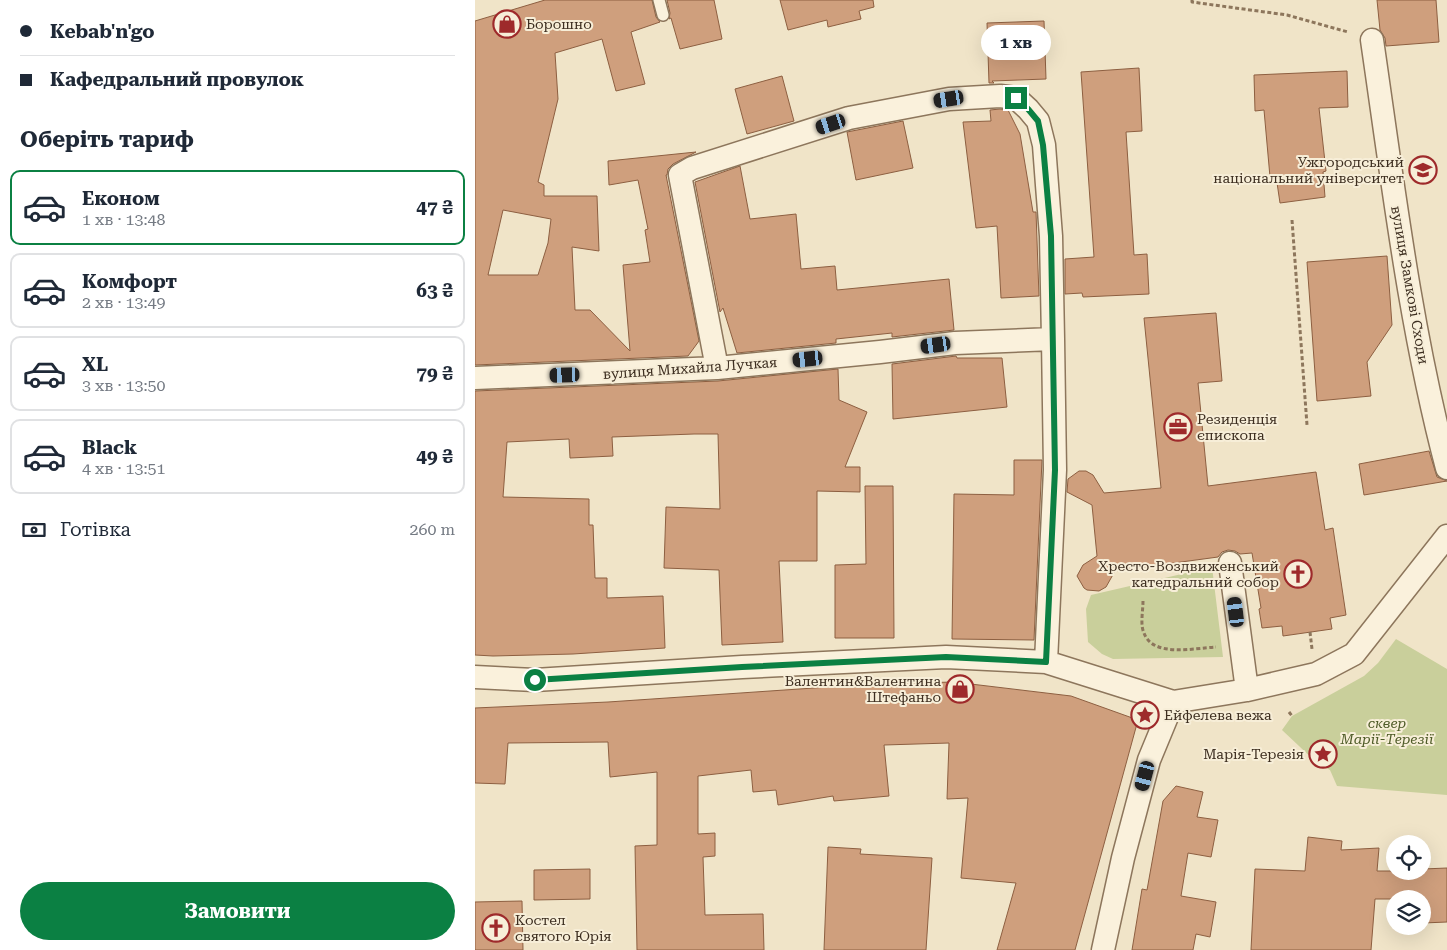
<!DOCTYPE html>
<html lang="uk">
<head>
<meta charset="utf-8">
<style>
	body { margin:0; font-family:"Roboto Serif",serif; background:#f2f2f3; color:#1f2937; height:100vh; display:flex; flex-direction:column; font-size:19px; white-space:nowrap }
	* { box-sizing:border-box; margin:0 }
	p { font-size:16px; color:#747a83 }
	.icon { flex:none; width:28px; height:28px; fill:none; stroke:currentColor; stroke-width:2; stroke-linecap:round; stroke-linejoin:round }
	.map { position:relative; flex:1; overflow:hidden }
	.drawer { display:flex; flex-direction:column; background:#fff; width:475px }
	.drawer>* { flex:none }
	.banner { display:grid; align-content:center; height:110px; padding:0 20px; background:#fff }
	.controls { position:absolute; left:911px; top:835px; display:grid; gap:10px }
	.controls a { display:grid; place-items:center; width:45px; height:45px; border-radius:50%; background:#fff; box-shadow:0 5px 20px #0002; font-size:25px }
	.end { position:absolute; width:22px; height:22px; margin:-11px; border:6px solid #0b8043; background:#fff; box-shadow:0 0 0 2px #fff }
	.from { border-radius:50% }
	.bubble { position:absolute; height:35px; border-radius:18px; background:#fff; box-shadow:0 5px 20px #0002; font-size:16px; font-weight:700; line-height:35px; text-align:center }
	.car { position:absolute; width:15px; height:30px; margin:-15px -8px; border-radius:6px; box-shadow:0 0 4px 1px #0007; background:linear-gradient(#222 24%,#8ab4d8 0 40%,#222 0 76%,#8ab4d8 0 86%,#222 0) }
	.banner b { display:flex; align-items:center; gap:18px; height:48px; font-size:19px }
	.banner b+b { border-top:1px solid #e0e1e3 }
	.banner i { width:12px; height:12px; background:#1f2937 }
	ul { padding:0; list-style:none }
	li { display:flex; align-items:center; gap:15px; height:75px; margin:0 10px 8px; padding:0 10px; border:2px solid #e0e1e3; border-radius:10px }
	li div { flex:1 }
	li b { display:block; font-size:19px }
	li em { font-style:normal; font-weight:700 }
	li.active { border-color:#0b8043 }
	li>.icon { width:45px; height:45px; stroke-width:1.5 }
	h2 { padding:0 20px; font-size:22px; line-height:60px }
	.pay { display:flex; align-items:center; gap:12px; height:55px; padding:0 20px; font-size:19px }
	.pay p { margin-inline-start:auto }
	.button { display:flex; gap:10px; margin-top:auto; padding:10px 20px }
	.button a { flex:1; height:58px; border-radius:30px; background:#0b8043; color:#fff; font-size:20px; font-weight:700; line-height:58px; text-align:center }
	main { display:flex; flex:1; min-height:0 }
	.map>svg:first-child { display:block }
	.green { fill:#c9cf9b }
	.building { fill:#cf9f7d; stroke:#8d5f41; fill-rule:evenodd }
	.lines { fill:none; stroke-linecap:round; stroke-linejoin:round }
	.service-casing { stroke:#8d765c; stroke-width:14 }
	.minor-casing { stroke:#8d765c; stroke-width:25 }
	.path { stroke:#8d765c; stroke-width:3; stroke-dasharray:4 2.5; stroke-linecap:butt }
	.service { stroke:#faf1dc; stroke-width:11 }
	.minor { stroke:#faf1dc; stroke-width:22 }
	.route { stroke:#0b8043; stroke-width:6 }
	.labels { text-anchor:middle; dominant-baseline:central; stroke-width:4; stroke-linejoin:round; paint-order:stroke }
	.poi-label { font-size:14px; fill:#3d2e20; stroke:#f7eed8; text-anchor:start }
	.street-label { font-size:14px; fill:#3d2e20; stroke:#f7eed8 }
	.park-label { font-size:14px; font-style:italic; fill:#4d5a26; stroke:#f7eed8 }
</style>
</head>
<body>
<main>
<section class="drawer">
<div class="banner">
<b><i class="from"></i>Kebab'n'go</b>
<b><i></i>Кафедральний провулок</b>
</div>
<h2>Оберіть тариф</h2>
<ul>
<li class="active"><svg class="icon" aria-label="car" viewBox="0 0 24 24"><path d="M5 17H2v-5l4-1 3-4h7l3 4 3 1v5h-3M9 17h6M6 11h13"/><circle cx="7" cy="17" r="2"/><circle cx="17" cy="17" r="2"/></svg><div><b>Економ</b><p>1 хв · 13:48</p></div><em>47 ₴</em></li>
<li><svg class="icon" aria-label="car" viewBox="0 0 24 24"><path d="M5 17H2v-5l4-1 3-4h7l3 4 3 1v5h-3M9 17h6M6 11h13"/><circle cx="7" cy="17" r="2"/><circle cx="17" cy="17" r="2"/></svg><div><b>Комфорт</b><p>2 хв · 13:49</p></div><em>63 ₴</em></li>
<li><svg class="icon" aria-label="car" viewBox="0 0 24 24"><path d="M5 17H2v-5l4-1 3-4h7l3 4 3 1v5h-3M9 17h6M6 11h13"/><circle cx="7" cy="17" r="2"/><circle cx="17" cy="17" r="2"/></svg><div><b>XL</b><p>3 хв · 13:50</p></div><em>79 ₴</em></li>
<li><svg class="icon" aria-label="car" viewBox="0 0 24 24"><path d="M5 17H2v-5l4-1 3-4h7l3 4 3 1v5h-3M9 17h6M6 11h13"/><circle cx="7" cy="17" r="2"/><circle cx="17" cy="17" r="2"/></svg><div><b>Black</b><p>4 хв · 13:51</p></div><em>49 ₴</em></li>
</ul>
<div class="pay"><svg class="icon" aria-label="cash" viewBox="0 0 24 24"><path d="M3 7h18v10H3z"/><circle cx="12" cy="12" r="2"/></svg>Готівка<p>260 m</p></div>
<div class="button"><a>Замовити</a></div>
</section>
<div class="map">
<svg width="972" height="950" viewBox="0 0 972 950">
	<rect width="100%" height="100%" fill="#f0e4c8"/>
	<path class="green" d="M737 567 748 657 638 659 627 654 613 642 611 609 616 595Z
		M921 639 972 669V795L862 786 855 770 842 763 807 730 817 716 889 676 903 663Z"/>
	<path class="building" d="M70 0H177L181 17 185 22 156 32 170 84 141 91 127 39 80 53 83 99 63 182 69 185V196H122L124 251 97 247 100 310H115L155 351 148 265 175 262 170 230 173 229 163 180 134 185 133 161 221 152 198 164 193 169 192 175H191L224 341 213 356 0 365V21ZM28 210 76 219 73 243 63 275H13Z
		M192 0H239L247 39 205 49 196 18 194 19 195 13Z
		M305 0H398L399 7 384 11 386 19 353 27 352 20 313 30Z
		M902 0H961L964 42 911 46 910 38 905 30Z
		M569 21 571 79 517 81 519 83H514L512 23Z
		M664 68 667 131 651 132 659 255 672 254 674 294 608 297 607 293 590 294V259L619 257 606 72Z
		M872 71 873 107 844 108 851 171 848 172 850 197 805 203 801 176 795 177 789 110 780 111 779 75Z
		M307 76 319 121 272 134 260 89Z
		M525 109 533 110 545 134 558 212H561L564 296 526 298 522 226 501 228 488 122 516 121 515 110Z
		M428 121 438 168 381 180 372 132Z
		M265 166 275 219 321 214 326 269 360 266 362 290 474 279 479 330 417 337V333L361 339V343L262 353 248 308 245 312 220 182Z
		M912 256 917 325 892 362 896 396 842 401 832 262Z
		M741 313 747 381 723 383 733 486 841 472 850 530 858 528 871 615 855 618 857 629 808 636 807 626 787 628 784 609 786 608 777 553 765 554 760 551 753 550 747 552 743 557 640 571 631 587 624 591 612 590 609 588 602 576 608 565 622 556 617 505 592 492 593 479 604 471H611L618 475 629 493 686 488 669 318Z
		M481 356 482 358H527L532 407 418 419 417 364Z
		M363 369 364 400 392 412 370 467H385V492L342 491V561H304L308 642 247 645 244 570 189 568 191 507 245 509 243 434H219L137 437 138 456 95 458 94 439 32 442 28 497 114 499V525H118L120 578H132V598L188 596 190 648 98 654 18 656 0 655V391L243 381Z
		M954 451 962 477 972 481 889 495 884 464Z
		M539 460H567L559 640 477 639 479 494 539 495Z
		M390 486H418L419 638H360V565L391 564Z
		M479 682 596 696 663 720 600 950H522L541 883 486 878 493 798 472 799 474 743 409 745 414 796 359 801 358 796 303 805 301 790 278 792 276 770 223 776V834L240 833V856L228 857 230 915 288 914 289 950H162L160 846 182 845V772L135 777 133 742 33 743 30 784 0 783V708L133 702 398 684Z
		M701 786 728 792 722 817 743 820 736 857 713 853 706 896 741 902 735 937 721 934 718 950H657L667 889 672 890 688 801Z
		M833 837 867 841 866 850 904 848 902 871H948V869L972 868V922L948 923V899H900L896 950H776L780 869 830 871Z
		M353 847 386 849 385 854 457 858 451 950H349Z
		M115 869V899L59 900V870Z
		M47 901 48 950H0V902Z"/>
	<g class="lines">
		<g class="service-casing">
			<path id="service" d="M184 0 188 15"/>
		</g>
		<g class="minor-casing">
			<path id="minor" d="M897 40C918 184 935 328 972 468
				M242 368 205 175 217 168 374 118 474 99 525 96 541 98 553 109 563 121 569 145 572 185 576 236 578 339 580 470 571 662
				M0 378 242 368 405 352 480 343 578 339
				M755 563 772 690
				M0 677 60 680 267 667 471 657 571 662 698 702 772 690 841 674 879 654 972 536
				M628 950 648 858 674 760 698 702"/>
		</g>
		<path class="path" d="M717 0V2L812 15 873 32
			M817 220 832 425
			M668 601C668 611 665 625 669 633 678 658 720 648 741 647
			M835 632 837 649
			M814 712 817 716"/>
		<use href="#service" class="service"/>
		<use href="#minor" class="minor"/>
	</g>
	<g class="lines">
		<path class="route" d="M60 680 267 667 471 657 571 662 580 470 576 236 568 145 563 121 553 109 541 98"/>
	</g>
	<defs>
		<g id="shop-ring" transform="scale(1.4375)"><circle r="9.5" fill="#f7eed8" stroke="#9e2a2b" stroke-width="1.5"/><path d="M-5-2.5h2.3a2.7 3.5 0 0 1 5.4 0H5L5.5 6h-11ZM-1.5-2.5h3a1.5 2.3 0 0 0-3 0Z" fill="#9e2a2b"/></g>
		<g id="university-ring" transform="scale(1.4375)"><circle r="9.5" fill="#f7eed8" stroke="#9e2a2b" stroke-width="1.5"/><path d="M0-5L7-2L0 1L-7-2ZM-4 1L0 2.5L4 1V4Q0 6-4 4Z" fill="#9e2a2b"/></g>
		<g id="office-ring" transform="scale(1.4375)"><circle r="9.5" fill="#f7eed8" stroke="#9e2a2b" stroke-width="1.5"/><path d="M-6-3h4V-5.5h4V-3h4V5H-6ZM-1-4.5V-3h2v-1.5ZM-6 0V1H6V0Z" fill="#9e2a2b"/></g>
		<g id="church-ring" transform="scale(1.4375)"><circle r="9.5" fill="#f7eed8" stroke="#9e2a2b" stroke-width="1.5"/><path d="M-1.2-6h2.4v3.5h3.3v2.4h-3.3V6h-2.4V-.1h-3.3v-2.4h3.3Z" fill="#9e2a2b"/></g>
		<g id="sight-ring" transform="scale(1.4375)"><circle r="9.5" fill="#f7eed8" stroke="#9e2a2b" stroke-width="1.5"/><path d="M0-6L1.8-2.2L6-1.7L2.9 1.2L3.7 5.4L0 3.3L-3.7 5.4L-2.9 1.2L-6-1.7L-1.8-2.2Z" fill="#9e2a2b"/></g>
	</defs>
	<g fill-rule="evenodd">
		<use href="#shop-ring" x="32" y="24"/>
		<use href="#university-ring" x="948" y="170"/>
		<use href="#office-ring" x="703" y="427"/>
		<use href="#church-ring" x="823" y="574"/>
		<use href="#shop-ring" x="485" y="689"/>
		<use href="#sight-ring" x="670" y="715"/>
		<use href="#sight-ring" x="848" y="754"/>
		<use href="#church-ring" x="21" y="928"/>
	</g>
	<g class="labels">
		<g class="poi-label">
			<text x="51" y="24">Борошно</text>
			<text x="929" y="162" text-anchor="end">Ужгородський<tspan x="929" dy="16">національний університет</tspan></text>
			<text x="722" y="419">Резиденція<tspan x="722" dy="16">єпископа</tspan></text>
			<text x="804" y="566" text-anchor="end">Хресто-Воздвиженський<tspan x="804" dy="16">катедральний собор</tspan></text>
			<text x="466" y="681" text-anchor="end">Валентин&amp;Валентина<tspan x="466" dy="16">Штефаньо</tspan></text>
			<text x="689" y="715">Ейфелева вежа</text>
			<text x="829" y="754" text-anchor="end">Марія-Терезія</text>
			<text x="40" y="920">Костел<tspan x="40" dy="16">святого Юрія</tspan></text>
		</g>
		<g class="street-label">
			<text transform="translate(935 285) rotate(80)">вулиця Замкові Сходи</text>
			<text transform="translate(215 368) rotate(-4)">вулиця Михайла Лучкая</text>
		</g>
		<g class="park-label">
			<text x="912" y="723">сквер<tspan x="912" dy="16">Марії-Терезії</tspan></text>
		</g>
	</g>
</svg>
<div class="controls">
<a><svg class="icon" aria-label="locate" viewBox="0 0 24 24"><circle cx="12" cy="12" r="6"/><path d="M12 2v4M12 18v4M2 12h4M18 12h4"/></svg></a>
<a><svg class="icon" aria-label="layers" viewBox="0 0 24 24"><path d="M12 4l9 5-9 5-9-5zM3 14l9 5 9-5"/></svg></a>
</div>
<i class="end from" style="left:60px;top:680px"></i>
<i class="end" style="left:541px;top:98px"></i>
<div class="bubble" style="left:506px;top:25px;width:70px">1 хв</div>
<i class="car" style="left:474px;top:99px;rotate:261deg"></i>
<i class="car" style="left:356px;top:124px;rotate:252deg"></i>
<i class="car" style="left:461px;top:345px;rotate:262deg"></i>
<i class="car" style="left:333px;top:359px;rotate:264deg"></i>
<i class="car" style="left:90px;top:375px;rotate:268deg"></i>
<i class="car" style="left:761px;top:612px;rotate:353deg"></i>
<i class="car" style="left:670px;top:776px;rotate:195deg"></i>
</div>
</main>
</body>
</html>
